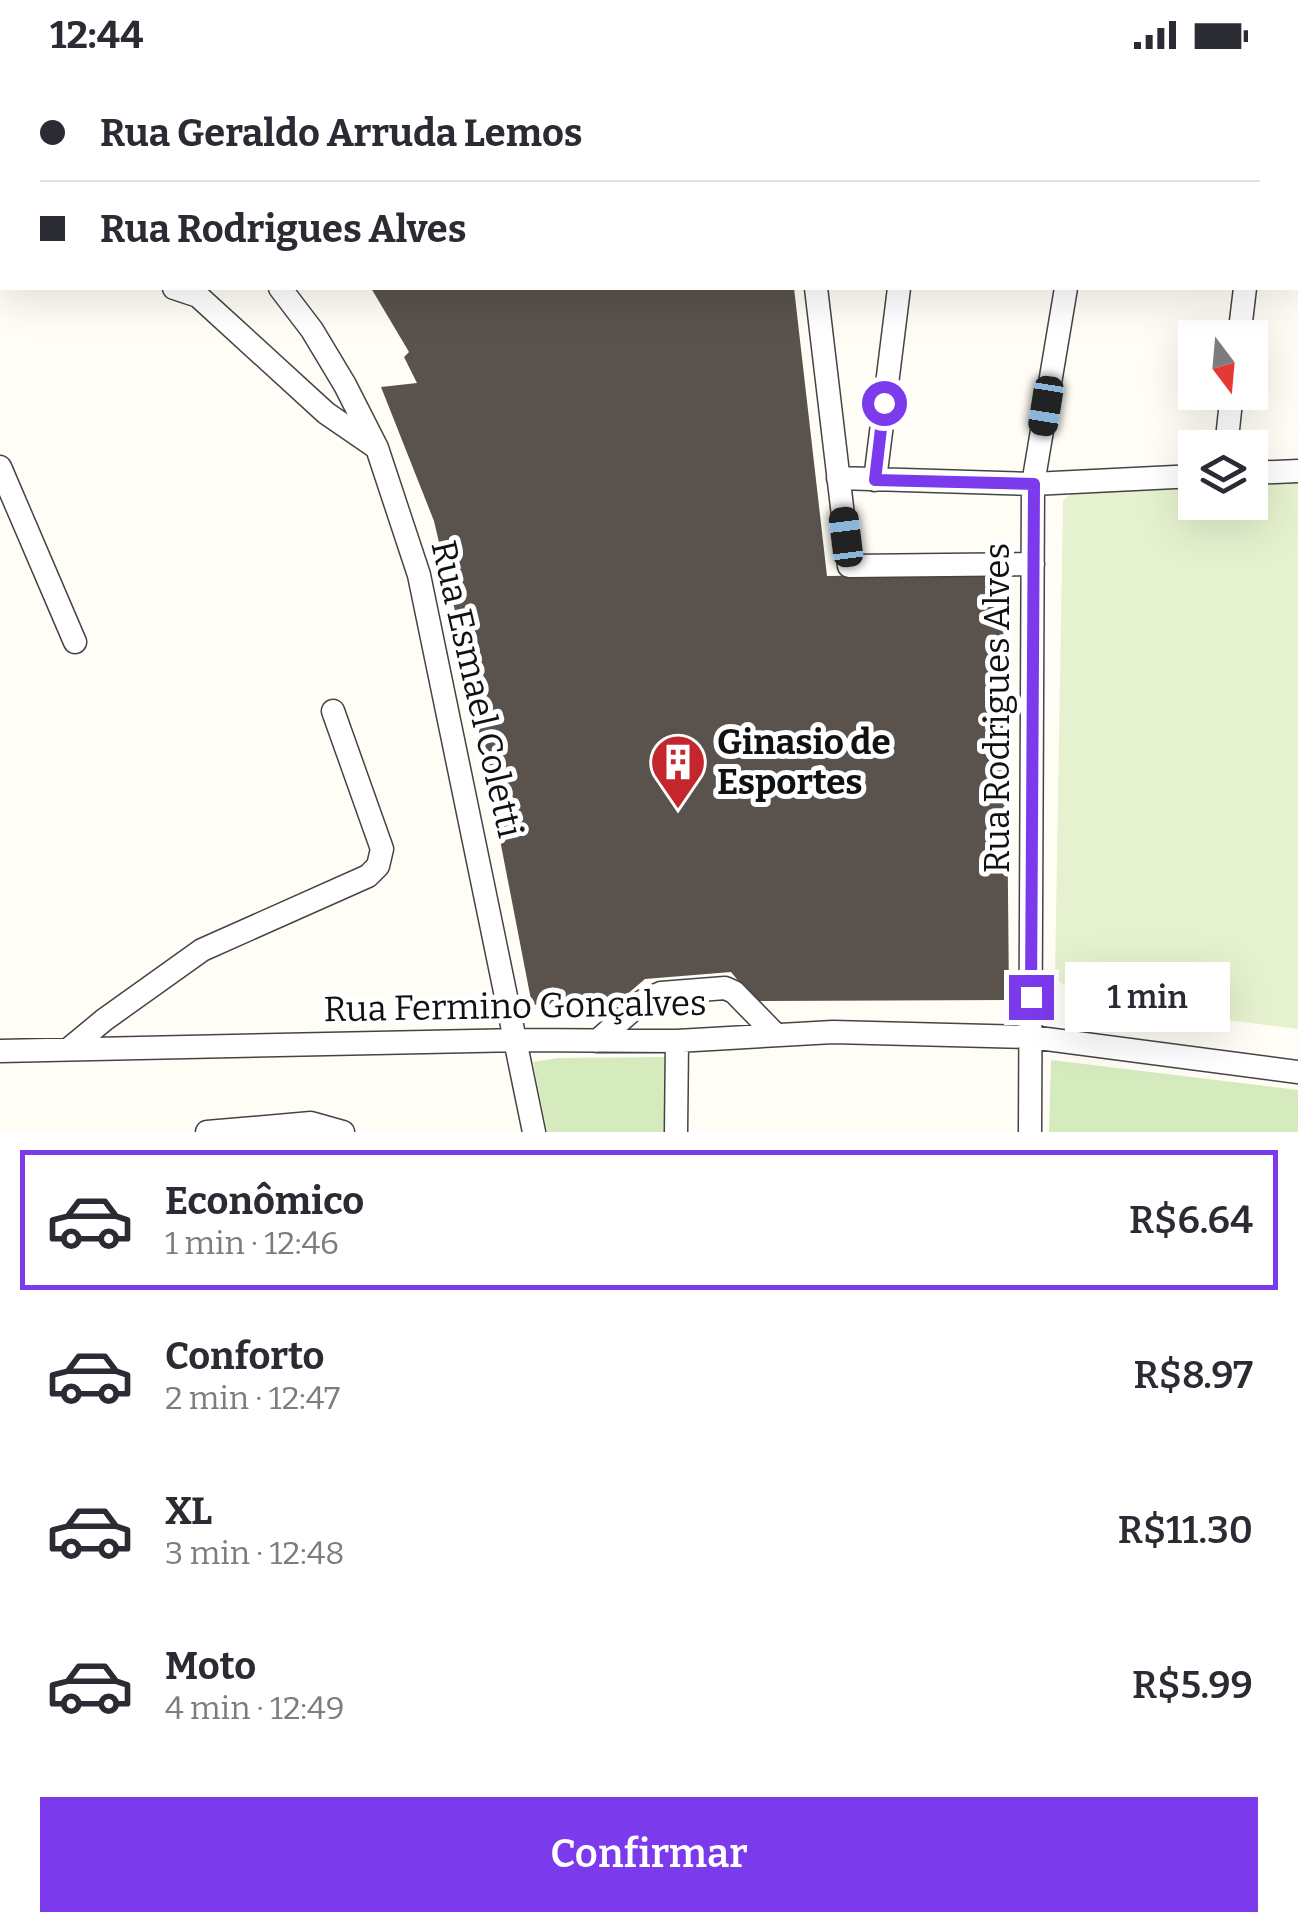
<!DOCTYPE html>
<html lang="pt">
<head>
<meta charset="utf-8">
<style>
	body { margin:0; font-family:Bitter,serif; background:#f2f2f3; color:#2b2b33; height:100vh; display:flex; flex-direction:column; font-size:38px; white-space:nowrap }
	* { box-sizing:border-box; margin:0 }
	p { font-size:32px; color:#7c7c81 }
	.icon { flex:none; width:55px; height:55px; fill:none; stroke:currentColor; stroke-width:2; stroke-linecap:round; stroke-linejoin:round }
	.map { position:relative; height:1062px; overflow:hidden }
	.details { display:flex; flex-direction:column; background:#fff; flex:1 }
	.details>* { flex:none }
	.banner { position:absolute; left:0px; top:0px; width:1300px; height:220px; box-shadow:0 10px 40px #0002; display:grid; align-content:center; height:220px; padding:0 40px; background:#fff }
	.needle { width:65px; rotate:164deg }
	.tools { position:absolute; left:1178px; top:250px; display:grid; gap:20px }
	.tools a { display:grid; place-items:center; width:90px; height:90px; border-radius:0px; background:#fff; box-shadow:0 10px 40px #0002; font-size:50px }
	.end { position:absolute; width:45px; height:45px; margin:-22px; border:12px solid #7c3aed; background:#fff; box-shadow:0 0 0 5px #fff }
	.from { border-radius:50% }
	.bubble { position:absolute; height:70px; border-radius:0px; background:#fff; box-shadow:0 10px 40px #0002; font-size:32px; font-weight:600; line-height:70px; text-align:center }
	.car { position:absolute; width:30px; height:60px; margin:-30px -15px; border-radius:12px; box-shadow:0 0 8px 2px #0007; background:linear-gradient(#222 24%,#8ab4d8 0 40%,#222 0 76%,#8ab4d8 0 86%,#222 0) }
	.banner b { display:flex; align-items:center; gap:35px; height:95px; font-size:38px }
	.banner b+b { border-top:2px solid #e1e1e2 }
	.banner i { width:25px; height:25px; background:#2b2b33 }
	ul { padding:18px 0 0; list-style:none }
	li { display:flex; align-items:center; gap:30px; height:140px; margin:0 20px 15px; padding:0 20px; border:5px solid transparent; border-radius:0px }
	li div { flex:1 }
	li b { display:block; font-size:38px }
	li em { font-style:normal; font-weight:600 }
	li.active { border-color:#7c3aed }
	li>.icon { width:90px; height:90px; stroke-width:1.5 }
	.primary-button { display:flex; gap:20px; margin-top:auto; padding:20px 40px }
	.primary-button a { flex:1; height:115px; border-radius:0px; background:#7c3aed; color:#fff; font-size:40px; font-weight:600; line-height:115px; text-align:center }
	.status { display:flex; justify-content:space-between; align-items:center; height:70px; padding:0 50px; background:#fff; direction:ltr }
	.status svg { height:28px; fill:currentColor }
	.map>svg:first-child { display:block }
	.green { fill:#d5ebbd }
	.pitch { fill:#e6f2cf }
	.building { fill:#5a524d }
	.lines { fill:none; stroke-linecap:round; stroke-linejoin:round }
	.minor-casing { stroke:#444; stroke-width:25 }
	.minor { stroke:#fff; stroke-width:22 }
	.route { stroke:#7c3aed; stroke-width:12 }
	.labels { text-anchor:middle; dominant-baseline:central; stroke-width:10; stroke-linejoin:round; paint-order:stroke }
	.street-label { font-size:35px; fill:#111; stroke:#fff }
	.poi-label { font-size:35px; font-weight:bold; fill:#111; stroke:#fff; text-anchor:start }
</style>
</head>
<body>
<div class="status"><b>12:44</b><svg viewBox="0 0 49 12"><path d="M0 12V9h3v3zM5 12V6h3v6zM10 12V3h3v9zM15 12V0h3v12zM26 1h20v11H26zM47 4h2v5h-2z"/></svg></div>
<div class="map">
<svg width="1298" height="1062" viewBox="0 0 1298 1062">
	<rect width="100%" height="100%" fill="#fffdf5"/>
	<path class="green" d="M667 987 666 1062H547L533 992 558 988Z
		M1051 990 1298 1020V1062H1049Z"/>
	<path class="pitch" d="M481 0H734V2H481Z
		M1298 405V959L1087 932 1055 908 1063 431 1079 417 1195 410V432H1250V407Z"/>
	<path class="building" d="M371 218H794L827 506 1005 504 1009 930 755 931 731 902 645 909 618 932 532 935 459 558 434 451 381 317 417 313 404 287 409 282Z"/>
	<g class="lines">
		<g class="minor-casing">
			<path id="minor" d="M791 0V2
				M95 2 96 0
				M270 2V0
				M926 2V0
				M1102 2 1103 0
				M1272 2V0
				M0 34 2 35
				M0 186 2 185
				M174 218 198 226 326 343 374 376
				M280 218 312 260 345 315 377 378 419 505 534 1062
				M816 218 849 496 1033 494
				M1239 268 1245 218
				M1226 378 1232 322
				M0 397 75 572
				M1250 403 1298 401
				M838 408 1033 414 1195 406
				M875 410 899 218
				M597 971 643 931 661 923 725 918 734 922 776 965
				M69 979 104 950 202 880 368 806 378 796 382 779 333 641
				M0 981 516 970 677 971 833 962 1031 967 1298 1002
				M207 1062 311 1053 343 1062
				M676 1062 677 971
				M1030 1062 1033 414 1066 218"/>
		</g>
		<use href="#minor" class="minor"/>
	</g>
	<g class="lines">
		<path class="route" d="M884 333 875 410 1034 414 1031 927"/>
	</g>
	<defs>
		<g id="building-pin" transform="scale(2.875)"><path d="M0 17L-7.5 6A9.5 9.5 0 1 1 7.5 6Z" fill="#c4262e" stroke="#fff"/><path d="M-4-6H4V6H1V3H-1V6H-4ZM-2.5-4.3h1.7v1.8h-1.7ZM.8-4.3h1.7v1.8H.8ZM-2.5-1h1.7V.8h-1.7ZM.8-1h1.7V.8H.8Z" fill="#fff"/></g>
	</defs>
	<g fill-rule="evenodd">
		<use href="#building-pin" x="678" y="692"/>
	</g>
	<g class="labels">
		<g class="street-label">
			<text transform="translate(477 619) rotate(77)">Rua Esmael Coletti</text>
			<text transform="translate(997 638) rotate(-90)">Rua Rodrigues Alves</text>
			<text transform="translate(515 936) rotate(-1)">Rua Fermino Gonçalves</text>
		</g>
		<g class="poi-label">
			<text x="717" y="672">Ginasio de<tspan x="717" dy="40">Esportes</tspan></text>
		</g>
	</g>
</svg>
<div class="tools">
<a><svg class="needle" viewBox="-14 -14 28 28"><path d="M0-13l5 13h-10z" fill="#e53935"/><path d="M0 13l5-13h-10z" fill="#7c7c81"/></svg></a>
<a><svg class="icon" aria-label="layers" viewBox="0 0 24 24"><path d="M12 4l9 5-9 5-9-5zM3 14l9 5 9-5"/></svg></a>
</div>
<i class="end from" style="left:884px;top:333px"></i>
<i class="end" style="left:1031px;top:927px"></i>
<div class="bubble" style="left:1065px;top:892px;width:165px">1 min</div>
<i class="car" style="left:1046px;top:336px;rotate:189deg"></i>
<i class="car" style="left:846px;top:467px;rotate:353deg"></i>
<div class="banner">
<b><i class="from"></i>Rua Geraldo Arruda Lemos</b>
<b><i></i>Rua Rodrigues Alves</b>
</div>
</div>
<section class="details">
<ul>
<li class="active"><svg class="icon" aria-label="car" viewBox="0 0 24 24"><path d="M5 17H2v-5l4-1 3-4h7l3 4 3 1v5h-3M9 17h6M6 11h13"/><circle cx="7" cy="17" r="2"/><circle cx="17" cy="17" r="2"/></svg><div><b>Econômico</b><p>1 min · 12:46</p></div><em>R$6.64</em></li>
<li><svg class="icon" aria-label="car" viewBox="0 0 24 24"><path d="M5 17H2v-5l4-1 3-4h7l3 4 3 1v5h-3M9 17h6M6 11h13"/><circle cx="7" cy="17" r="2"/><circle cx="17" cy="17" r="2"/></svg><div><b>Conforto</b><p>2 min · 12:47</p></div><em>R$8.97</em></li>
<li><svg class="icon" aria-label="car" viewBox="0 0 24 24"><path d="M5 17H2v-5l4-1 3-4h7l3 4 3 1v5h-3M9 17h6M6 11h13"/><circle cx="7" cy="17" r="2"/><circle cx="17" cy="17" r="2"/></svg><div><b>XL</b><p>3 min · 12:48</p></div><em>R$11.30</em></li>
<li><svg class="icon" aria-label="car" viewBox="0 0 24 24"><path d="M5 17H2v-5l4-1 3-4h7l3 4 3 1v5h-3M9 17h6M6 11h13"/><circle cx="7" cy="17" r="2"/><circle cx="17" cy="17" r="2"/></svg><div><b>Moto</b><p>4 min · 12:49</p></div><em>R$5.99</em></li>
</ul>
<div class="primary-button"><a>Confirmar</a></div>
</section>
</body>
</html>
